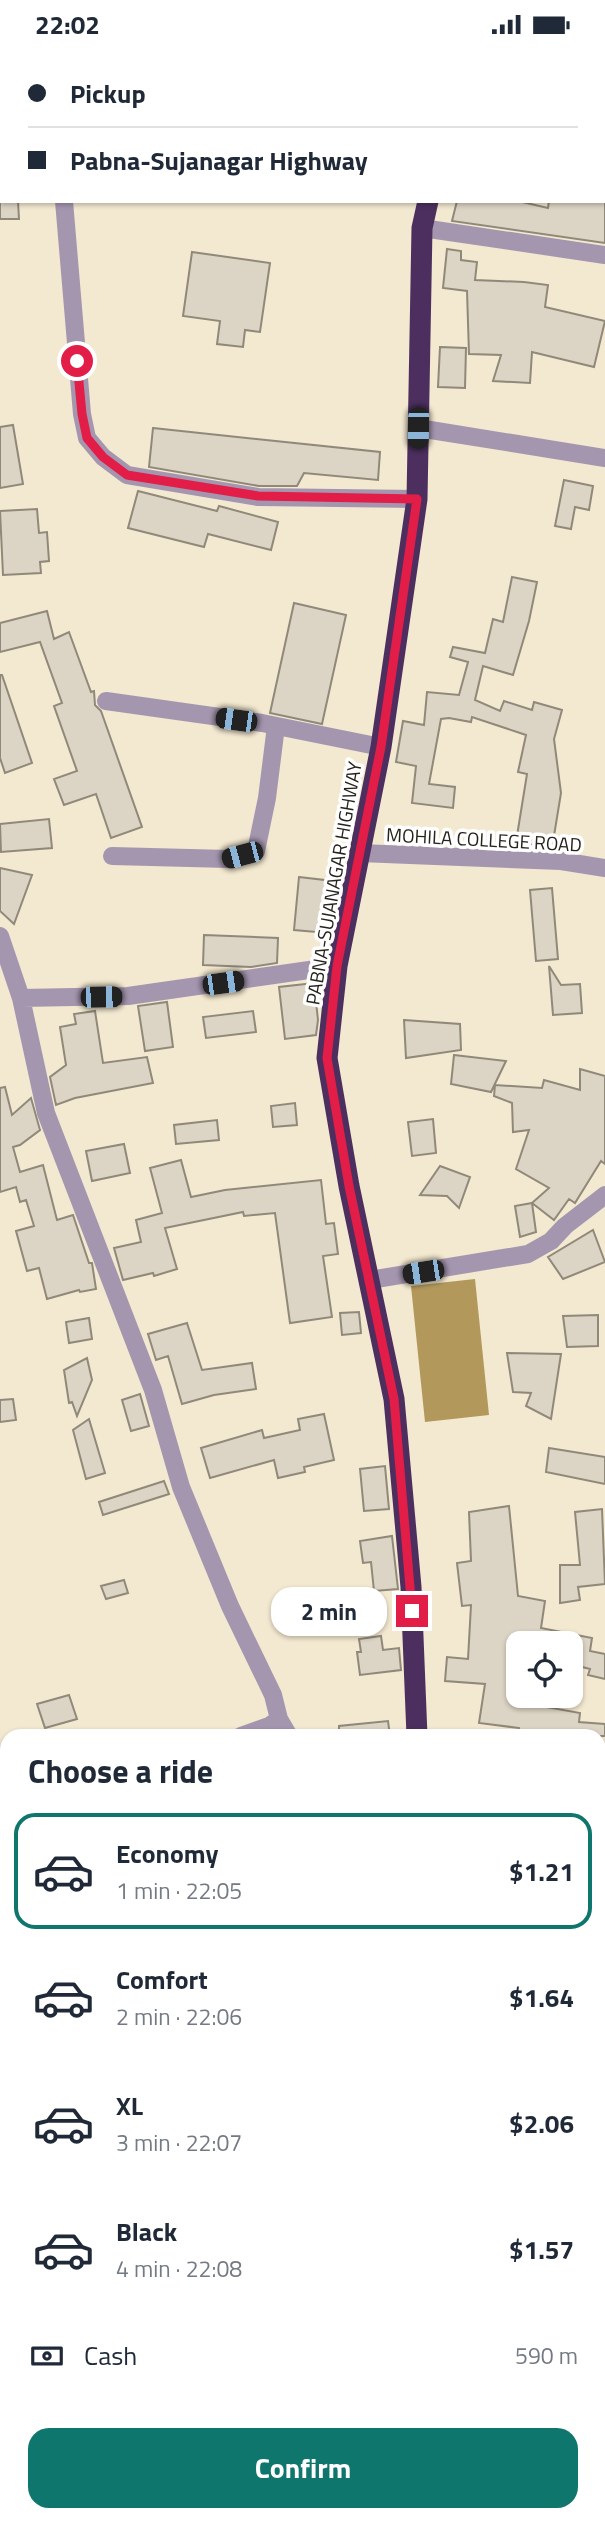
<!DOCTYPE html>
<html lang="en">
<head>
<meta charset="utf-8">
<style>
	body { margin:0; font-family:"Titillium Web",sans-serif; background:#f6f6f7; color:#1f2937; height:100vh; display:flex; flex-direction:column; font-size:26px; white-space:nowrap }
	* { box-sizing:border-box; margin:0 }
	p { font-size:23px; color:#747a83 }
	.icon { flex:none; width:38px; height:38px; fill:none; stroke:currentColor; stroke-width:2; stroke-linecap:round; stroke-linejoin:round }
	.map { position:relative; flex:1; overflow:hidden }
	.details { position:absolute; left:0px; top:1680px; width:606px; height:793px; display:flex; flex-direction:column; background:#fff; border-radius:21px 21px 0 0; box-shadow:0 2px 5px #0004 }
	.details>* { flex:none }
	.top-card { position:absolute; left:0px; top:0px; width:606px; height:154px; box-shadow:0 2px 5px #0004; display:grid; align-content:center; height:154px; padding:0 28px; background:#fff }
	.buttons { position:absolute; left:506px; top:1582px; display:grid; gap:14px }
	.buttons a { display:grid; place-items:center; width:77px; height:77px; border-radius:14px; background:#fff; box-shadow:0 2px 5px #0004; font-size:35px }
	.end { position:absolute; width:32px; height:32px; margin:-16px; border:9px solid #e11d48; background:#fff; box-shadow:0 0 0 4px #fff }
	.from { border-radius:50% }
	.bubble { position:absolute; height:49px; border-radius:21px; background:#fff; box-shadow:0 2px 5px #0004; font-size:23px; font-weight:700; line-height:49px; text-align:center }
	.car { position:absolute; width:21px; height:42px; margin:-21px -10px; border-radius:9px; box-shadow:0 0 5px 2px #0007; background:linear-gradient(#222 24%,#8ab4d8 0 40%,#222 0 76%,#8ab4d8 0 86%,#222 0) }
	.top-card b { display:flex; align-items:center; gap:24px; height:66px; font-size:26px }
	.top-card b+b { border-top:2px solid #e0e1e3 }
	.top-card i { width:18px; height:18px; background:#1f2937 }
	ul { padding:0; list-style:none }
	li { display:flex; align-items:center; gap:21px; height:116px; margin:0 14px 10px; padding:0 14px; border:4px solid transparent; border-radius:21px }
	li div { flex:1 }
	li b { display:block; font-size:26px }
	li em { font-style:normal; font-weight:700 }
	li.on { border-color:#0f766e }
	li>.icon { width:63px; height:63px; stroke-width:1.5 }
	h2 { padding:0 28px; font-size:32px; line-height:84px }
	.pay { display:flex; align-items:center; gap:18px; height:77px; padding:0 28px; font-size:26px }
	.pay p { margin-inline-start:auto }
	.action { display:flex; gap:14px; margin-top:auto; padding:14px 28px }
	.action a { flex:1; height:80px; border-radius:21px; background:#0f766e; color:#fff; font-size:28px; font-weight:700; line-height:80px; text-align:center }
	.status { display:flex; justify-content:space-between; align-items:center; height:49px; padding:0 35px; background:#fff; direction:ltr }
	.status svg { height:19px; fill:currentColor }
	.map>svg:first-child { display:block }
	.built { fill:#f3e8d0; fill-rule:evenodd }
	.water { fill:#b3985b }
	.building { fill:#dcd4c4; stroke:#90897a; stroke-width:2 }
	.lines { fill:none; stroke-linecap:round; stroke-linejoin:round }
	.minor { stroke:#a596af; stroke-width:18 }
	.highway { stroke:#4d2f5f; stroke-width:21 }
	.route { stroke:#e11d48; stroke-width:9 }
	.labels { text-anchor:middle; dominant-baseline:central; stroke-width:7; stroke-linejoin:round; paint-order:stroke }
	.street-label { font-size:19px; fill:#26231d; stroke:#fff }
</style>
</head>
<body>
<div class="status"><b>22:02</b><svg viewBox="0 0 49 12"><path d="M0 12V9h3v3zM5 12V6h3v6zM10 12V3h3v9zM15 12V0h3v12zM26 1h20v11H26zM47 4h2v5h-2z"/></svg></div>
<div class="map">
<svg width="605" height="2472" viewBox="0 0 605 2472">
	<rect width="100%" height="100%" fill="#fbf3e2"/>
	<path class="built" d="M0 0H605V2472H0ZM2 2H604V152H2ZM518 1594H570V1647H518ZM7 1687H598V2466H7Z"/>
	<path class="water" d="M475 1230 489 1366 425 1373 411 1237Z"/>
	<path class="building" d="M0 152H18L19 170H0Z
		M457 152H518L548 159 549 152H605V194L452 172Z
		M447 200 461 202V211L477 213 475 231 524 233 548 236 545 258 605 272 594 318 532 303 530 334 493 332 501 306 469 305 467 242 443 239Z
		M192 203 270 214 260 283 245 281 243 298 217 295 220 272 183 267Z
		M440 298 466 299 465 339 438 338Z
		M13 376 23 435 0 439V378Z
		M153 379 380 403 378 431 304 424 297 437H259L149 418Z
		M564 431 593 437 589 461 575 458 571 480 555 477Z
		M138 442 217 462 219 457 278 473 271 501 208 485 204 498 128 479Z
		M37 460 39 484 47 483 49 512 40 513 41 524 3 526 0 462Z
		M512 528 537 533 529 572 513 626 483 617 475 651 500 662 504 652 532 661 534 653 562 661 554 690 561 744 552 799 516 793 527 725 518 723 526 686 472 668 471 673 449 669 441 670 429 735 455 738 453 759 412 754 416 717 396 713 403 672 424 676 427 643 459 646 468 613 450 608 453 598 485 604 493 570 503 573Z
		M294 554 346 566 322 675 270 664Z
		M47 562 54 590 69 583 91 643 94 642 95 656 101 662 142 778 111 789 96 745 64 756 54 730 77 722 54 657 62 654 40 593 0 603V574Z
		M0 626H2L32 714 5 724 0 709Z
		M49 770 52 799 1 803 0 775Z
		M0 819 32 826 14 875 0 862Z
		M299 828 333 832 328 884 294 881Z
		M552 839 558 910 536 912 530 841Z
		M204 886 278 889 277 914 251 918 203 916Z
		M549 917 561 936 580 935 582 964 553 966Z
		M314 934 318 971 316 986 285 990 279 938Z
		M167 953 173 998 145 1002 138 957Z
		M95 962 103 1014 147 1008 153 1034 75 1049 56 1056 50 1028 66 1016 60 978 76 975 74 965Z
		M253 962 256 983 206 989 203 968Z
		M404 971 460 975 461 1001 406 1009Z
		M454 1006 506 1012 491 1043 451 1035Z
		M580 1020 605 1027V1115L601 1112 575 1154 569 1150 554 1171 532 1154 549 1139 516 1120 529 1081 513 1083 512 1054 494 1047 495 1036 542 1039 544 1031 580 1041Z
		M5 1038 12 1066 31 1049 40 1081 20 1096 13 1098 20 1123 43 1116 57 1171 73 1166 89 1214H92L96 1240 80 1243 79 1241 47 1250 39 1219 27 1222 16 1182 34 1177 26 1151 20 1153 16 1138 0 1143V1039Z
		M295 1054 297 1076 273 1078 271 1057Z
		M433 1070 436 1104 412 1107 408 1073Z
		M217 1071 219 1091 176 1095 174 1076Z
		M124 1095 130 1124 92 1132 86 1102Z
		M181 1111 191 1148 225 1141 321 1131 326 1175 334 1174 338 1205 323 1207 332 1268 290 1274 275 1164 244 1167 243 1163 165 1179 177 1220 154 1227 153 1224 123 1231 114 1199 141 1193 136 1171 162 1164 150 1119Z
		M440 1117 470 1128 459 1159 447 1147 420 1146Z
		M532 1154 536 1183 520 1188 515 1157Z
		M593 1181 605 1213 563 1230 548 1208Z
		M359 1263 361 1284 342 1286 340 1264Z
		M598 1266V1297L567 1298 563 1267Z
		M89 1269 92 1290 69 1294 66 1273Z
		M187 1274 202 1321 252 1314 256 1340 214 1346 182 1355 168 1307 156 1311 148 1285Z
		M507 1304 561 1305 551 1370 526 1357 531 1344 513 1343Z
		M87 1309 92 1331 77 1367 72 1353 69 1354 64 1321Z
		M140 1345 149 1377 131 1382 122 1351Z
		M13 1350 16 1371 0 1373V1351Z
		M324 1365 334 1411 304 1418 305 1423 278 1429 274 1411 210 1429 201 1399 262 1381 264 1389 300 1381 298 1370Z
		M89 1370 105 1424 86 1430 73 1381Z
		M549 1399 605 1408V1435L546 1423Z
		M385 1417 389 1460 364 1462 360 1420Z
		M164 1432 169 1445 103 1466 99 1453Z
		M509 1457 518 1547 545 1552 541 1579 592 1589 590 1602 605 1605V1630L588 1626 590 1620 570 1615V1594H518V1647H525L524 1654 580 1664 579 1673 605 1675V1687H518L519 1679 479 1674 485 1635 445 1632 447 1608 468 1610 471 1556 462 1557 457 1514 471 1512 469 1463Z
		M602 1460 605 1535 578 1538 580 1551 560 1554V1516H580L575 1463Z
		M392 1487 398 1540 374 1542 371 1513 363 1514 360 1492Z
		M124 1531 128 1544 106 1550 101 1537Z
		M381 1587 383 1601 399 1599 401 1621 360 1626 357 1603H361L359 1590Z
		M69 1646 77 1670 45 1679 37 1655Z
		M388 1672 390 1687H339V1677Z"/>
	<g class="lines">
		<path class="minor" d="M57 0 58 2
			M323 2V0
			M604 79H605
			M0 115H2
			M64 152 82 365 87 389 103 408 127 426 258 448 417 450
			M422 179 605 206
			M418 379 605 409
			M106 652 262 674 381 698
			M360 804 561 812 605 819
			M112 807 228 810 256 802 267 749 276 677
			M0 887 21 949 46 1064 153 1341 181 1438 230 1557 273 1646 279 1670 269 1677 241 1687
			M21 949 128 947 337 917
			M370 1231 528 1205 551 1192 565 1177 605 1146
			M279 1670 289 1687
			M598 1749 605 1746"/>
		<path class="highway" d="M519 2 520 0
			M417 1687 411 1538 394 1350 349 1137 327 1009 337 917 381 698 417 450 422 179 428 152
			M598 2347 605 2380"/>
	</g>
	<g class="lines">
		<path class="route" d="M77 312 82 365 87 389 103 408 127 426 258 447 417 450 381 698 337 917 327 1009 349 1137 394 1350 412 1562"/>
	</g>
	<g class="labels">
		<g class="street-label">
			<text transform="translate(484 790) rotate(3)">MOHILA COLLEGE ROAD</text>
			<text transform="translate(333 834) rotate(-80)">PABNA-SUJANAGAR HIGHWAY</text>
		</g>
	</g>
</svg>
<div class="buttons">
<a><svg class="icon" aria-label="locate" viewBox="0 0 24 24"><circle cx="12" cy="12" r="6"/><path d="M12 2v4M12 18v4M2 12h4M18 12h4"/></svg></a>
</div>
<i class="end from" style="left:77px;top:312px"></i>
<i class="end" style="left:412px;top:1562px"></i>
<div class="bubble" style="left:271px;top:1538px;width:116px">2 min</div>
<i class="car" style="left:418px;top:379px;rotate:181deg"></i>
<i class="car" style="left:236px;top:671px;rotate:278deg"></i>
<i class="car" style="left:242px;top:806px;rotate:255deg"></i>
<i class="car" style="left:223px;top:934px;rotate:82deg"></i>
<i class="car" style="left:101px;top:948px;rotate:89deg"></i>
<i class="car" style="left:423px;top:1223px;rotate:261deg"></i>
<div class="top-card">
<b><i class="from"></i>Pickup</b>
<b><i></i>Pabna-Sujanagar Highway</b>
</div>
<section class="details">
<h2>Choose a ride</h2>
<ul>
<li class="on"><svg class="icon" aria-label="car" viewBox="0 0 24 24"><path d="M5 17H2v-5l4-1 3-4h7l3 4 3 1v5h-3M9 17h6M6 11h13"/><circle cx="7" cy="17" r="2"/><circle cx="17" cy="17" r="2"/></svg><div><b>Economy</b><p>1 min · 22:05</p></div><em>$1.21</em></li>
<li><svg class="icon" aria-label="car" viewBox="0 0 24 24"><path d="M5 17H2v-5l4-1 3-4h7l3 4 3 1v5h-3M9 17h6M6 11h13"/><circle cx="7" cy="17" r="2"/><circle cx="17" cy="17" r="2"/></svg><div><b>Comfort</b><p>2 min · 22:06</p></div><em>$1.64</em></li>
<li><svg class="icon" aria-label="car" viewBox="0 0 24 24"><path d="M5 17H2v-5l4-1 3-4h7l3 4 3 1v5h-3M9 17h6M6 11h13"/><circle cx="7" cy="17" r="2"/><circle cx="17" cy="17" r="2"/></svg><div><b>XL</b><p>3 min · 22:07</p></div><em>$2.06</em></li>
<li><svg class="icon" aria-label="car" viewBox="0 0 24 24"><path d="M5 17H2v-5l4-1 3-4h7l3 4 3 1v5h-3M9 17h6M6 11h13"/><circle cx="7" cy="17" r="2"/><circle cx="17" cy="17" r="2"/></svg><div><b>Black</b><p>4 min · 22:08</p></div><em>$1.57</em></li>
</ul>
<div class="pay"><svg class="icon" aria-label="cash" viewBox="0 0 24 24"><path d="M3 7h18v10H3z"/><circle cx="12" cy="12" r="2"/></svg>Cash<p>590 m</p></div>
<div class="action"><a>Confirm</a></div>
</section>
</div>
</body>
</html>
